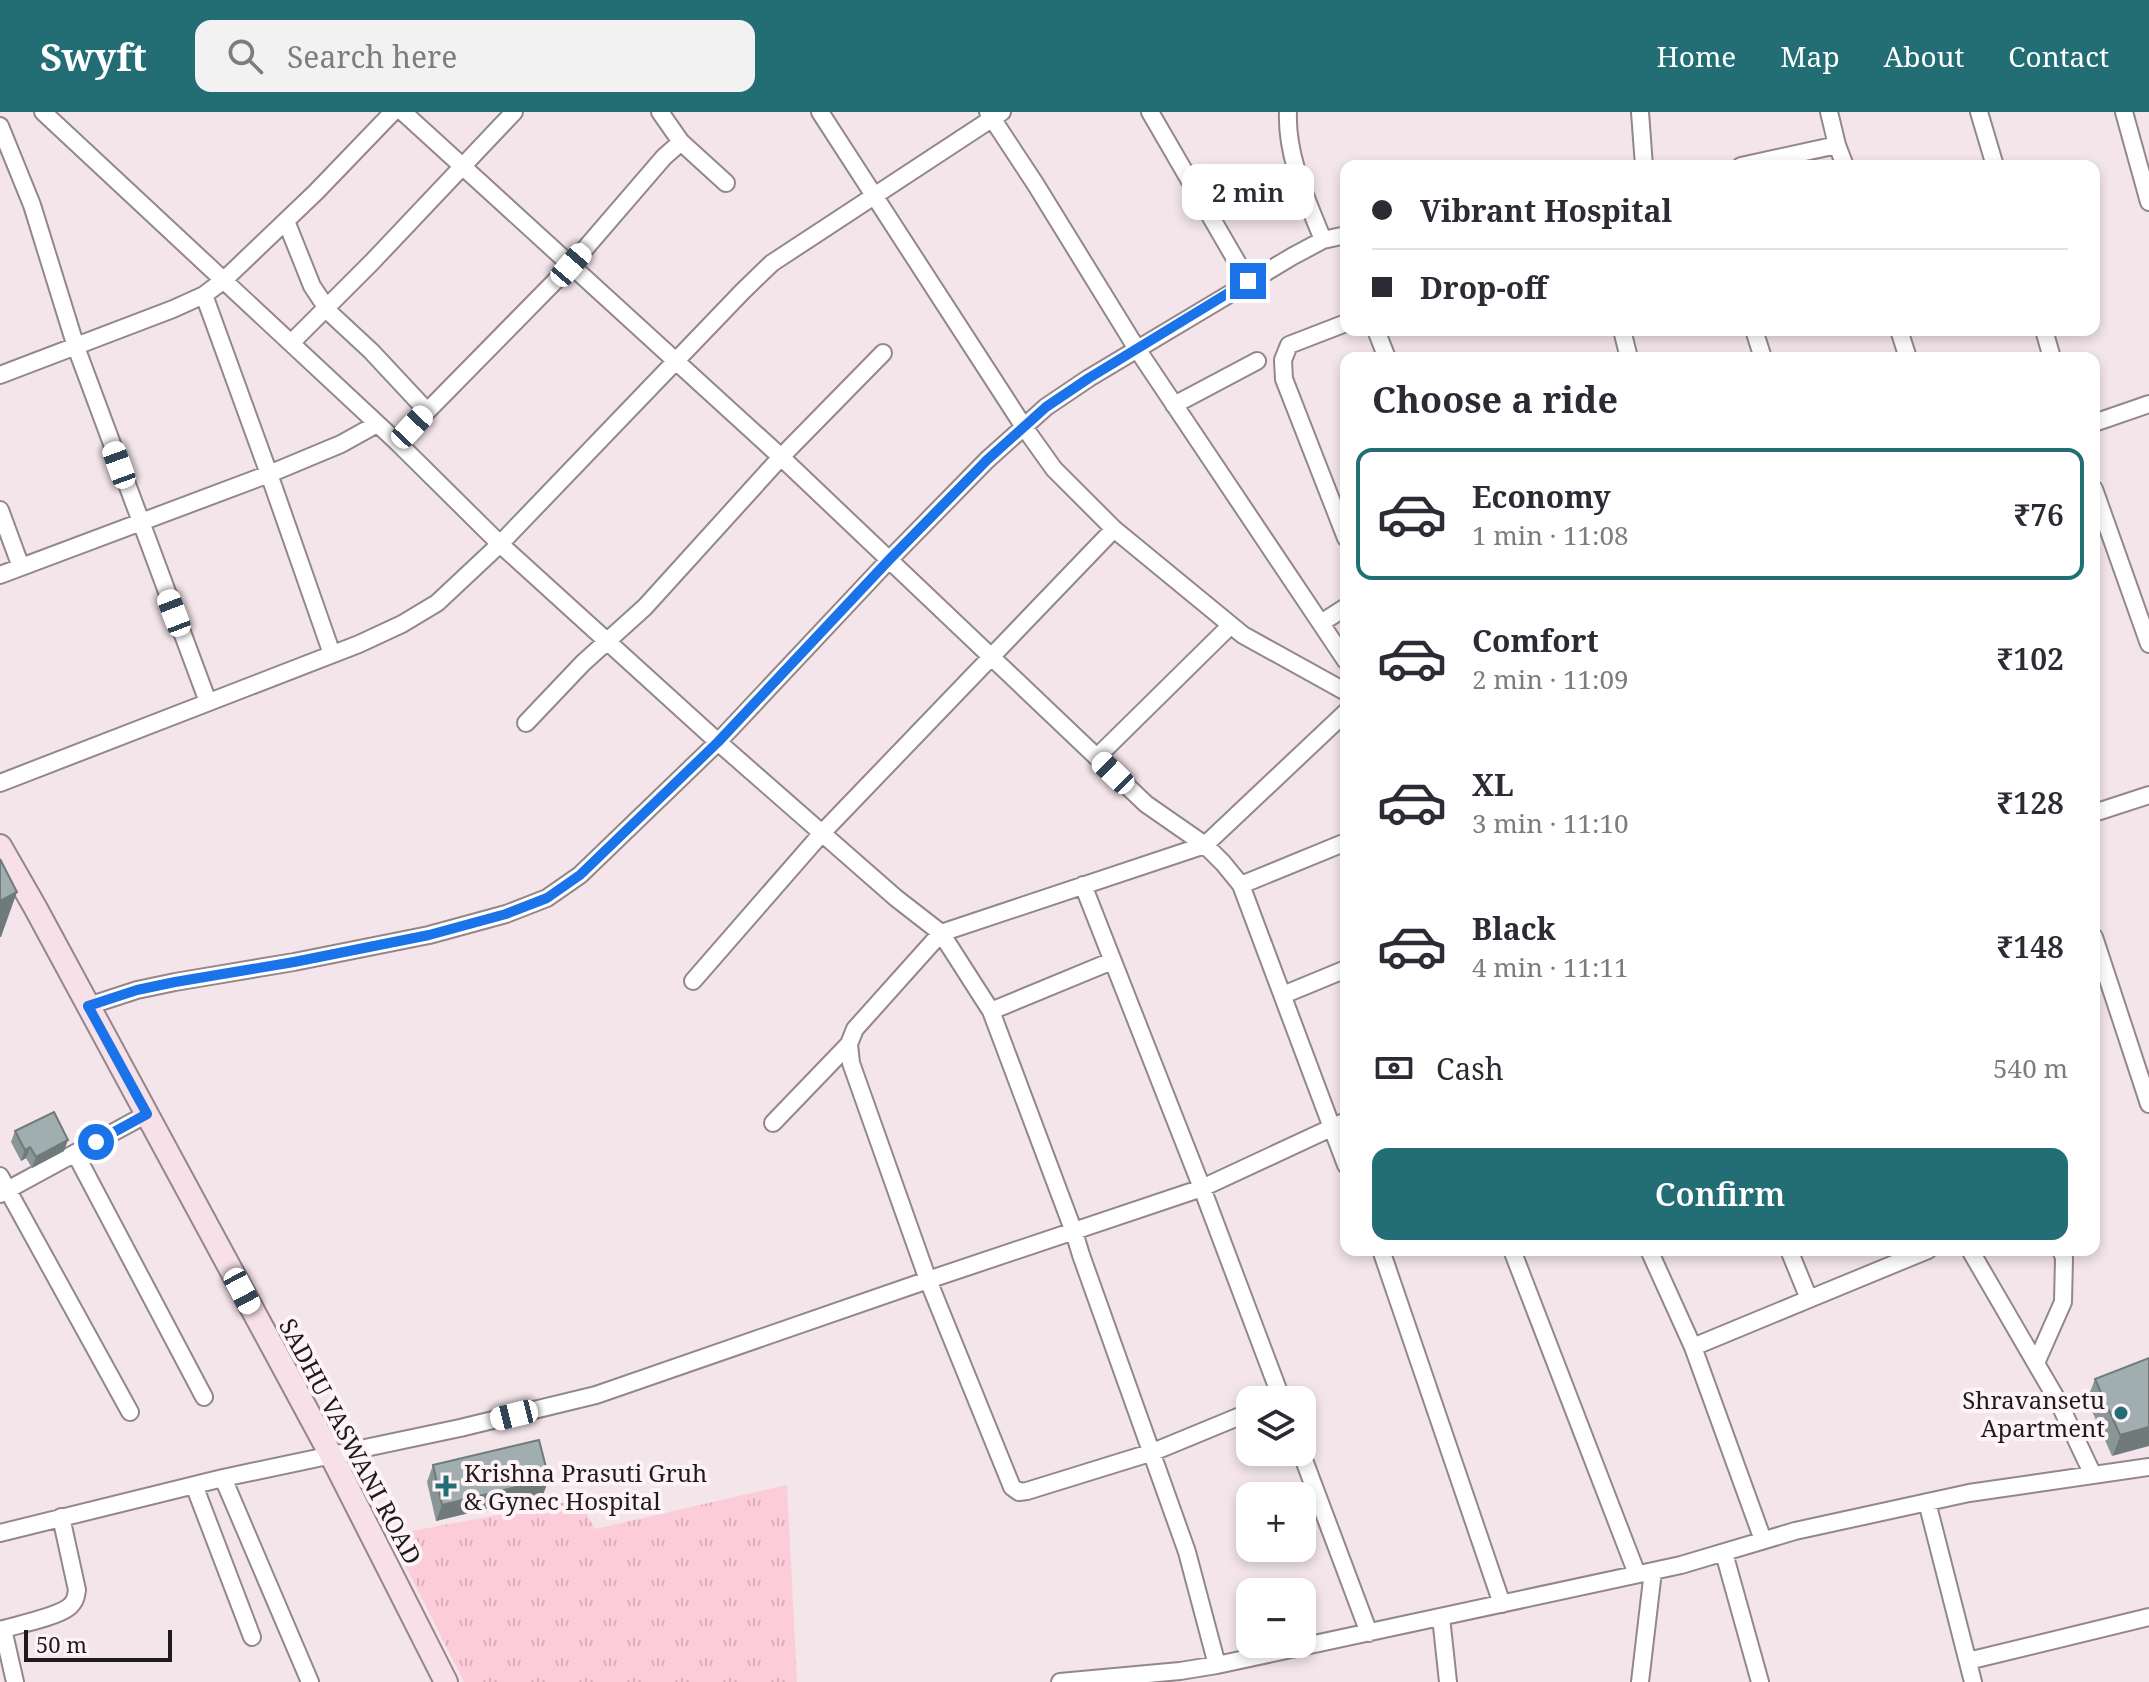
<!DOCTYPE html>
<html lang="en">
<head>
<meta charset="utf-8">
<style>
	body { margin:0; font-family:"Noto Serif",serif; background:#f2f2f3; color:#2b2b33; height:100vh; display:flex; flex-direction:column; font-size:30px; white-space:nowrap }
	* { box-sizing:border-box; margin:0 }
	p { font-size:26px; color:#7c7c81 }
	.icon { flex:none; width:44px; height:44px; fill:none; stroke:currentColor; stroke-width:2; stroke-linecap:round; stroke-linejoin:round }
	.map { position:relative; flex:1; overflow:hidden }
	.panel { position:absolute; left:1340px; top:240px; width:760px; height:904px; display:flex; flex-direction:column; background:#fff; border-radius:16px; box-shadow:0 4px 12px #0003 }
	.panel>* { flex:none }
	.top-card { position:absolute; left:1340px; top:48px; width:760px; height:176px; border-radius:16px; box-shadow:0 4px 12px #0003; display:grid; align-content:center; height:176px; padding:0 32px; background:#fff }
	.fabs { position:absolute; left:1236px; top:1274px; display:grid; gap:16px }
	.fabs a { display:grid; place-items:center; width:80px; height:80px; border-radius:16px; background:#fff; box-shadow:0 4px 12px #0003; font-size:40px }
	.scale { position:absolute; left:24px; bottom:20px; width:148px; box-sizing:border-box; padding-left:8px; border:4px solid #1f1a1b; border-top:0; font-size:22px; line-height:28px; white-space:nowrap; color:#1f1a1b; -webkit-text-stroke:6px #fef3f6; paint-order:stroke }
	.end { position:absolute; width:36px; height:36px; margin:-18px; border:10px solid #1a73e8; background:#fff; box-shadow:0 0 0 4px #fff }
	.from { border-radius:50% }
	.bubble { position:absolute; height:56px; border-radius:16px; background:#fff; box-shadow:0 4px 12px #0003; font-size:26px; font-weight:600; line-height:56px; text-align:center }
	.car { position:absolute; width:24px; height:48px; margin:-24px -12px; border-radius:10px; box-shadow:0 0 6px 2px #0007; background:linear-gradient(#fff 24%,#345 0 40%,#fff 0 76%,#345 0 86%,#fff 0) }
	.top-card b { display:flex; align-items:center; gap:28px; height:76px; font-size:30px }
	.top-card b+b { border-top:2px solid #e1e1e2 }
	.top-card i { width:20px; height:20px; background:#2b2b33 }
	ul { padding:0; list-style:none }
	li { display:flex; align-items:center; gap:24px; height:132px; margin:0 16px 12px; padding:0 16px; border:4px solid transparent; border-radius:16px }
	li div { flex:1 }
	li b { display:block; font-size:30px }
	li em { font-style:normal; font-weight:600 }
	li.selected { border-color:#236e75 }
	li>.icon { width:72px; height:72px; stroke-width:1.5 }
	h2 { padding:0 32px; font-size:36px; line-height:96px }
	.pay { display:flex; align-items:center; gap:20px; height:88px; padding:0 32px; font-size:30px }
	.pay p { margin-inline-start:auto }
	.cta { display:flex; gap:16px; margin-top:auto; padding:16px 32px }
	.cta a { flex:1; height:92px; border-radius:16px; background:#236e75; color:#fff; font-size:32px; font-weight:600; line-height:92px; text-align:center }
	header { display:flex; align-items:center; gap:48px; box-sizing:border-box; height:112px; padding:0 40px; background:#236e75; color:#fff }
	header strong { font-size:38px }
	nav { display:flex; gap:44px; margin-inline-start:auto; font-size:28px }
	.search { width:560px; height:72px; background:#f2f2f3; display:flex; align-items:center; gap:20px; box-sizing:border-box; padding:0 28px; border-radius:16px; color:#7c7c81; font-size:30px }
	.map>svg:first-child { display:block }
	.grass { fill:url(#grass-tufts) }
	.lines { fill:none; stroke-linecap:round; stroke-linejoin:round }
	.street-casing { stroke:#94878b; stroke-width:20 }
	.secondary-casing { stroke:#94878b; stroke-width:26 }
	.street { stroke:#fff; stroke-width:16 }
	.secondary { stroke:#f7e0e7; stroke-width:22 }
	.wall { fill:#8a9696 }
	.shaded-wall { fill:#707a7a }
	.building { fill:#a0aeaf; stroke:#707a7a; stroke-width:2 }
	.route { stroke:#1a73e8; stroke-width:10 }
	.poi-dot { fill:#236e75; stroke:#fef3f6; stroke-width:3 }
	.labels { text-anchor:middle; dominant-baseline:central; stroke-width:8; stroke-linejoin:round; paint-order:stroke }
	.poi-label { font-size:24px; fill:#1f1a1b; stroke:#fef3f6; text-anchor:end }
	.street-label { font-size:24px; fill:#1f1a1b; stroke:#fef3f6 }
</style>
</head>
<body>
<header>
<strong>Swyft</strong>
<div class="search"><svg class="icon" aria-label="search" viewBox="0 0 24 24"><circle cx="10" cy="10" r="6"/><path d="M15 15l6 6"/></svg>Search here</div>
<nav><a>Home</a><a>Map</a><a>About</a><a>Contact</a></nav>
</header>
<div class="map">
<svg width="2149" height="1570" viewBox="0 0 2149 1570">
	<defs>
		<pattern id="grass-tufts" width="24" height="20" patternUnits="userSpaceOnUse" patternTransform="scale(2)"><rect width="24" height="20" fill="#fdccd9"/><path d="M3 7l-1-3M5 7V3M7 7l1-3M15 17l-1-3M17 17v-4M19 17l1-3" fill="none" stroke="#d8afba"/></pattern>
	</defs>
	<rect width="100%" height="100%" fill="#f3e5e9"/>
	<path class="grass" d="M787 1373 797 1570H464L390 1423 579 1388 595 1417Z"/>
	<g class="lines">
		<g class="street-casing">
			<path id="street" d="M43 0 397 330 500 432 718 630 896 786 941 821 991 899 1074 1120 1081 1143 1187 1440 1217 1553
				M403 0 781 345 1146 692 1205 733 1223 751 1241 773 1346 1053
				M820 0 1024 315 1054 357 1114 417 1243 523 1346 580
				M988 0 1036 73 1137 237 1346 549
				M1150 0 1248 169
				M1288 0C1286 44 1307 88 1323 128
				M1640 0 1644 54
				M1829 0 1837 33
				M1979 0 1995 54
				M2124 0 2149 90
				M0 14 32 93 76 235 208 590
				M681 30 726 71
				M1741 54 1837 33 1845 54
				M286 109 312 174 330 201 371 239 427 299
				M204 183 269 362 332 542
				M1346 211 1289 233 1283 248 1284 267 1346 426
				M1376 218 1387 246
				M1622 218 1629 246
				M1754 218 1763 246
				M1899 218 1908 246
				M2044 218 2052 246
				M291 231 372 150 514 0
				M0 263 173 197 204 183 224 168 316 80 393 0
				M1174 293 1257 249
				M2094 311 2149 292
				M397 330 571 153 664 45 681 30 660 0
				M2094 377 2149 532
				M0 398 21 455
				M0 463 269 362 341 332 377 312
				M1321 511 1346 495
				M526 611 583 551 645 495 781 345 883 241
				M1097 645 1231 513
				M0 671 359 532 402 512 437 491 500 432 743 179 772 151 1002 0
				M2094 701 2149 683
				M1083 773 1202 1076 1282 1288
				M1241 773 1346 730
				M2094 825 2149 992
				M693 869 822 721 1114 417
				M1283 883 1346 857
				M88 894 137 878 175 870 294 850 429 823 506 802 547 786 580 763 718 630 889 448 987 348 1046 295 1089 266 1293 144 1323 128 1346 123
				M991 899 1112 849
				M773 1011 849 932
				M75 1041 204 1285
				M0 1064 130 1300
				M0 1082 147 1002
				M1381 1138 1502 1492
				M1512 1138 1637 1462
				M1649 1138 1693 1235 1763 1428
				M1970 1138 2059 1291 2093 1363
				M1809 1187 1928 1138
				M1693 1235 1809 1187 1789 1138
				M2036 1251 2063 1190 2064 1146 2061 1138
				M1250 1300 1153 1340 1027 1379 1019 1380 1012 1375 928 1168 851 951 849 932 855 917 941 821 1205 733 1346 600
				M1301 1340 1369 1521
				M223 1366 310 1570
				M194 1373 252 1525
				M1927 1390 1973 1570
				M0 1421 223 1366 460 1316 596 1283 928 1168 1202 1076 1346 1009
				M1724 1441 1760 1570
				M1441 1505 1448 1570
				M3 1517 15 1570
				M0 1518C16 1513 57 1505 69 1495 75 1490 76 1485 77 1478L61 1405
				M1968 1549 2149 1505
				M1060 1570 1180 1559 1217 1553 1681 1453 1795 1419 1969 1381 2149 1355
				M1640 1570 1653 1459"/>
		</g>
		<g class="secondary-casing">
			<path id="secondary" d="M0 734 35 795 331 1343 446 1570"/>
		</g>
		<use href="#street" class="street"/>
		<use href="#secondary" class="secondary"/>
	</g>
	<path class="wall" d="M15 1019 64 1039 32 1056 26 1046 21 1049 11 1030Z
		M2149 1246 2112 1344 2087 1288 2095 1267Z
		M433 1353 543 1383 436 1409 427 1370Z"/>
	<path class="shaded-wall" d="M17 780 1 825H0V789Z
		M68 1028 64 1039 32 1056 36 1045Z
		M30 1035 26 1046 21 1049 25 1038Z
		M2149 1315V1334L2112 1344 2120 1323Z
		M549 1367 543 1383 436 1409 442 1393Z"/>
	<path class="building" d="M0 747 17 780 0 789Z
		M54 1000 68 1028 36 1045 30 1035 25 1038 15 1019Z
		M2149 1246V1315L2120 1323 2095 1267Z
		M539 1328 549 1367 442 1393 433 1353Z"/>
	<g class="lines">
		<path class="route" d="M96 1030 147 1002 88 894 137 878 175 870 294 850 429 823 506 802 547 786 580 763 718 630 889 448 987 348 1046 295 1089 266 1248 169"/>
	</g>
	<g class="poi-dot">
		<circle cx="2121" cy="1301" r="8"/>
		<path d="M442 1362h8v8h8v8h-8v8h-8v-8h-8v-8h8z"/>
	</g>
	<g class="labels">
		<g class="poi-label">
			<text x="2105" y="1287">Shravansetu<tspan x="2105" dy="28">Apartment</tspan></text>
			<text x="464" y="1360" text-anchor="start">Krishna Prasuti Gruh<tspan x="464" dy="28">&amp; Gynec Hospital</tspan></text>
		</g>
		<g class="street-label">
			<text transform="translate(351 1329) rotate(62)">SADHU VASWANI ROAD</text>
		</g>
	</g>
</svg>
<div class="fabs">
<a><svg class="icon" aria-label="layers" viewBox="0 0 24 24"><path d="M12 4l9 5-9 5-9-5zM3 14l9 5 9-5"/></svg></a>
<a>+</a>
<a>−</a>
</div>
<div class="scale">50 m</div>
<i class="end from" style="left:96px;top:1030px"></i>
<i class="end" style="left:1248px;top:169px"></i>
<div class="bubble" style="left:1182px;top:52px;width:132px">2 min</div>
<i class="car" style="left:571px;top:153px;rotate:41deg"></i>
<i class="car" style="left:412px;top:315px;rotate:43deg"></i>
<i class="car" style="left:119px;top:353px;rotate:340deg"></i>
<i class="car" style="left:174px;top:501px;rotate:339deg"></i>
<i class="car" style="left:1113px;top:661px;rotate:314deg"></i>
<i class="car" style="left:242px;top:1179px;rotate:152deg"></i>
<i class="car" style="left:514px;top:1303px;rotate:256deg"></i>
<div class="top-card">
<b><i class="from"></i>Vibrant Hospital</b>
<b><i></i>Drop-off</b>
</div>
<section class="panel">
<h2>Choose a ride</h2>
<ul>
<li class="selected"><svg class="icon" aria-label="car" viewBox="0 0 24 24"><path d="M5 17H2v-5l4-1 3-4h7l3 4 3 1v5h-3M9 17h6M6 11h13"/><circle cx="7" cy="17" r="2"/><circle cx="17" cy="17" r="2"/></svg><div><b>Economy</b><p>1 min · 11:08</p></div><em>₹76</em></li>
<li><svg class="icon" aria-label="car" viewBox="0 0 24 24"><path d="M5 17H2v-5l4-1 3-4h7l3 4 3 1v5h-3M9 17h6M6 11h13"/><circle cx="7" cy="17" r="2"/><circle cx="17" cy="17" r="2"/></svg><div><b>Comfort</b><p>2 min · 11:09</p></div><em>₹102</em></li>
<li><svg class="icon" aria-label="car" viewBox="0 0 24 24"><path d="M5 17H2v-5l4-1 3-4h7l3 4 3 1v5h-3M9 17h6M6 11h13"/><circle cx="7" cy="17" r="2"/><circle cx="17" cy="17" r="2"/></svg><div><b>XL</b><p>3 min · 11:10</p></div><em>₹128</em></li>
<li><svg class="icon" aria-label="car" viewBox="0 0 24 24"><path d="M5 17H2v-5l4-1 3-4h7l3 4 3 1v5h-3M9 17h6M6 11h13"/><circle cx="7" cy="17" r="2"/><circle cx="17" cy="17" r="2"/></svg><div><b>Black</b><p>4 min · 11:11</p></div><em>₹148</em></li>
</ul>
<div class="pay"><svg class="icon" aria-label="cash" viewBox="0 0 24 24"><path d="M3 7h18v10H3z"/><circle cx="12" cy="12" r="2"/></svg>Cash<p>540 m</p></div>
<div class="cta"><a>Confirm</a></div>
</section>
</div>
</body>
</html>
